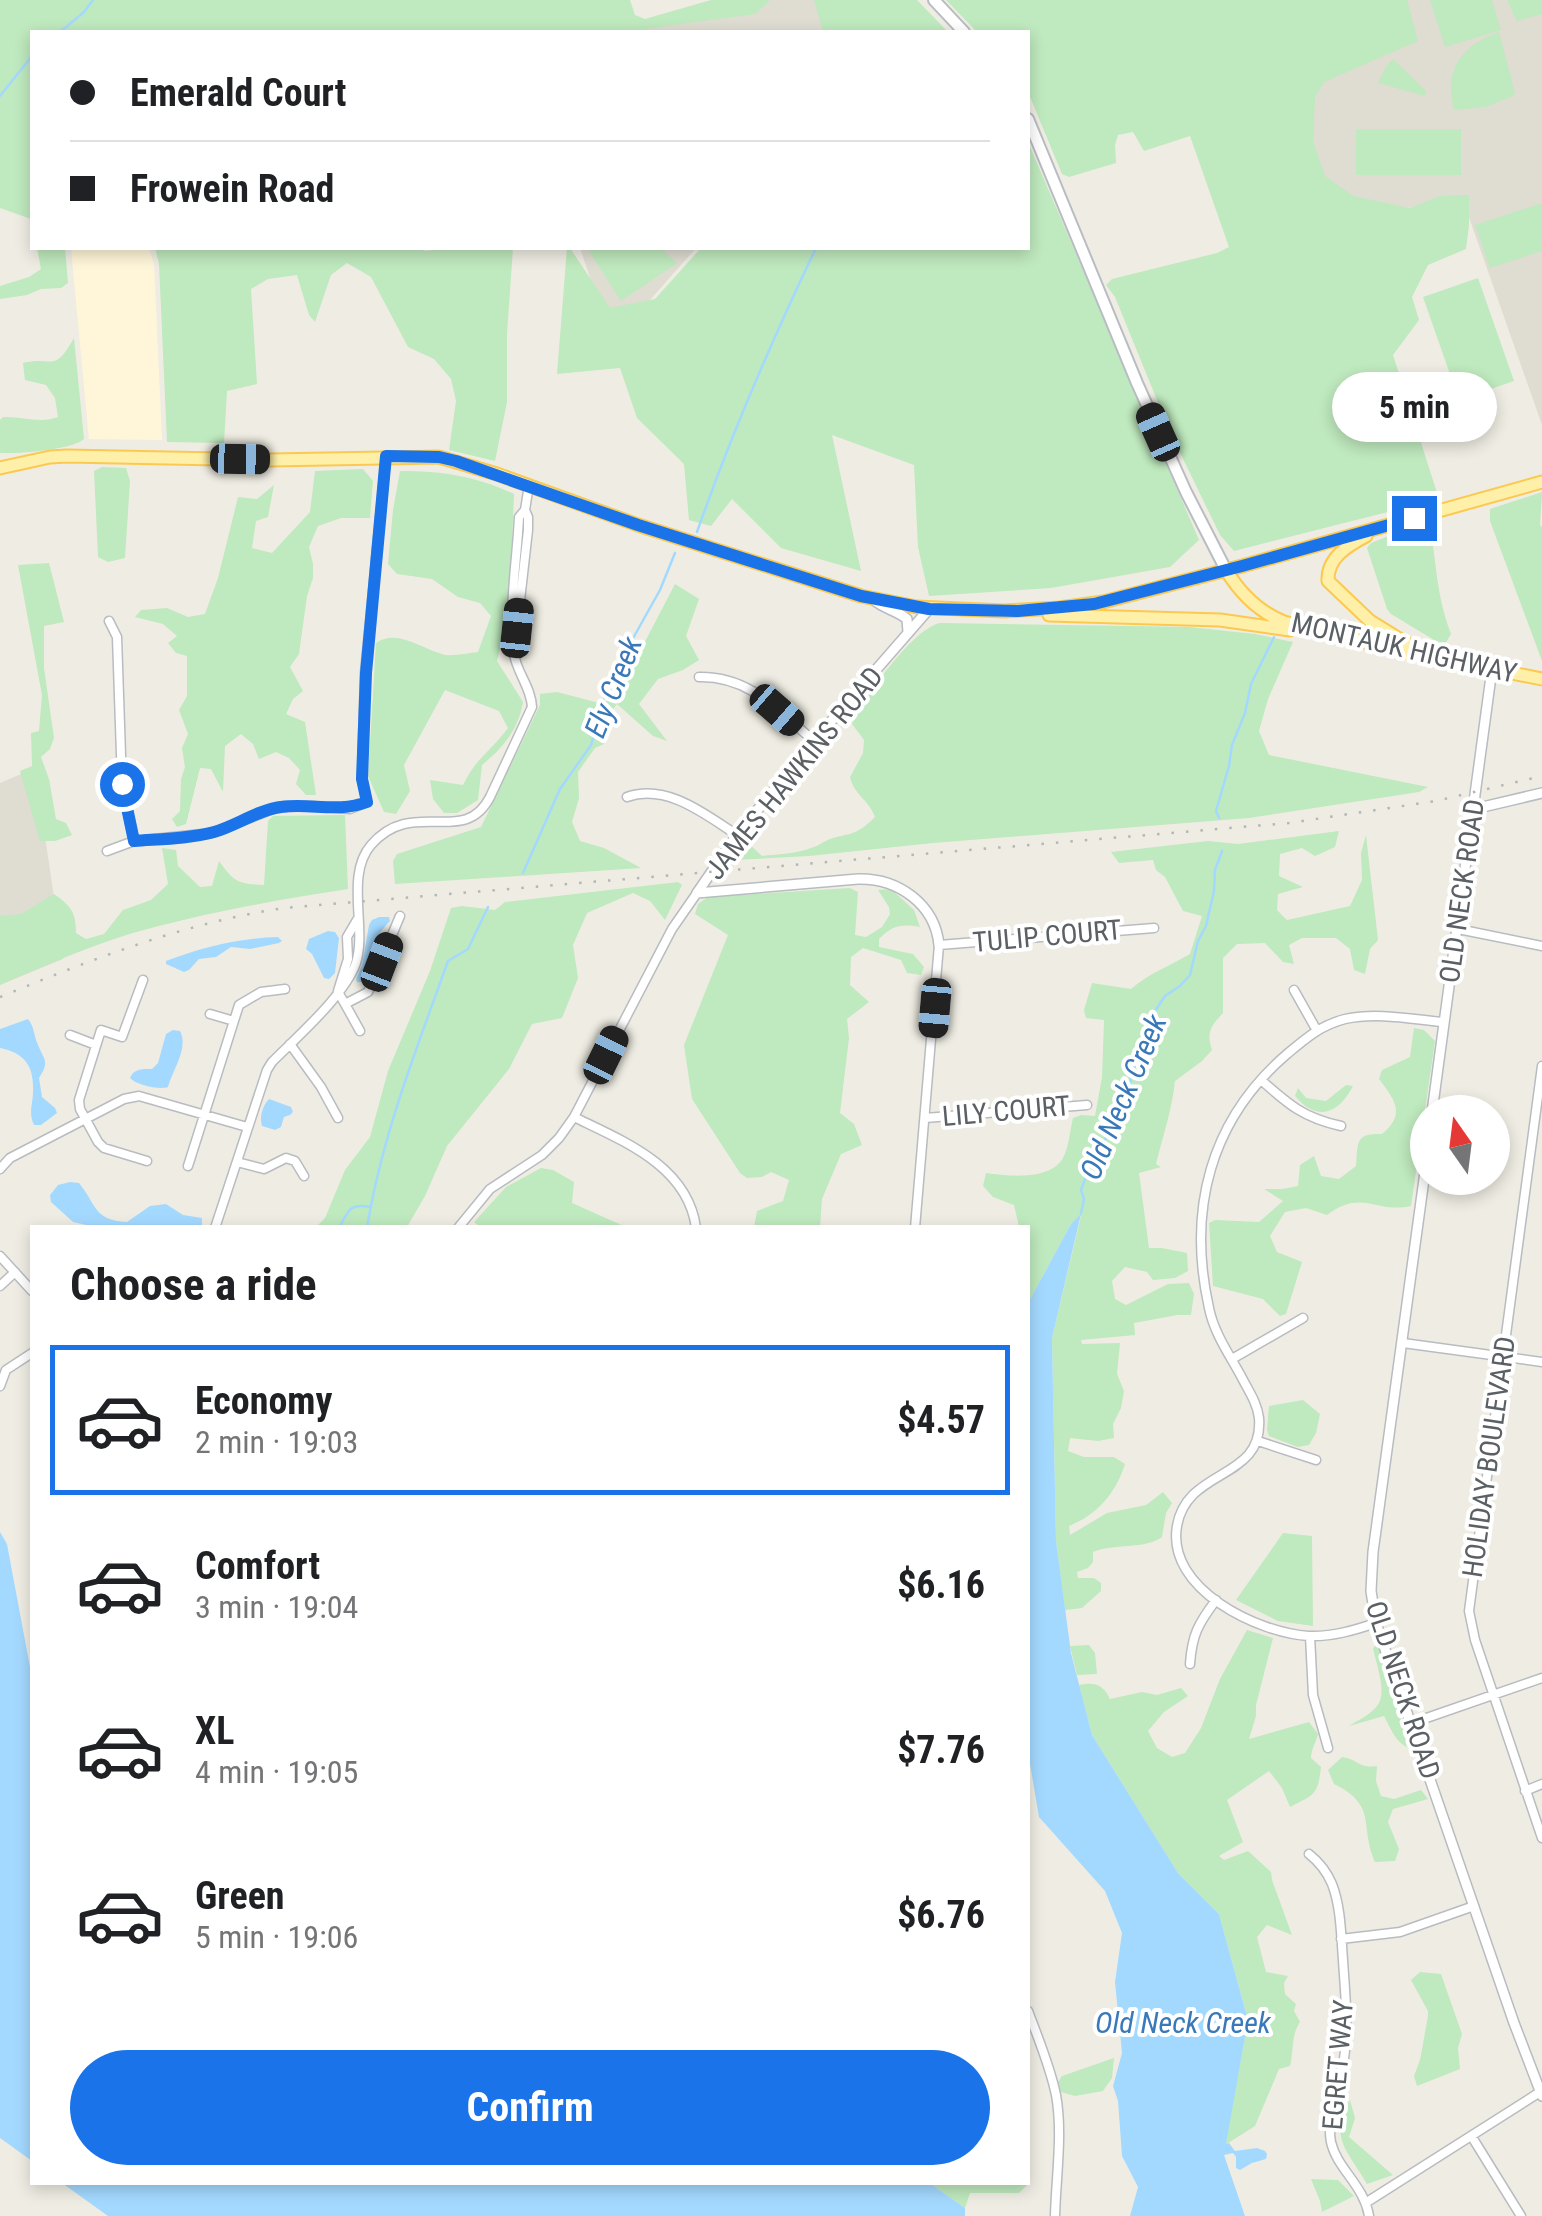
<!DOCTYPE html>
<html lang="en">
<head>
<meta charset="utf-8">
<style>
	body { margin:0; font-family:"Roboto Condensed",sans-serif; background:#f6f6f6; color:#202124; height:100vh; display:flex; flex-direction:column; font-size:38px; white-space:nowrap }
	* { box-sizing:border-box; margin:0 }
	p { font-size:32px; color:#757577 }
	.icon { flex:none; width:55px; height:55px; fill:none; stroke:currentColor; stroke-width:2; stroke-linecap:round; stroke-linejoin:round }
	.map { position:relative; flex:1; overflow:hidden }
	.side { position:absolute; left:30px; top:1225px; width:1000px; height:960px; display:flex; flex-direction:column; background:#fff; border-radius:0px; box-shadow:0 5px 15px #0003 }
	.side>* { flex:none }
	.top-card { position:absolute; left:30px; top:30px; width:1000px; height:220px; border-radius:0px; box-shadow:0 5px 15px #0003; display:grid; align-content:center; height:220px; padding:0 40px; background:#fff }
	.needle { width:65px; rotate:346deg }
	.fabs { position:absolute; left:1410px; top:1095px; display:grid; gap:20px }
	.fabs a { display:grid; place-items:center; width:100px; height:100px; border-radius:50%; background:#fff; box-shadow:0 5px 15px #0003; font-size:50px }
	.end { position:absolute; width:45px; height:45px; margin:-22px; border:12px solid #1a73e8; background:#fff; box-shadow:0 0 0 5px #fff }
	.from { border-radius:50% }
	.bubble { position:absolute; height:70px; border-radius:35px; background:#fff; box-shadow:0 5px 15px #0003; font-size:32px; font-weight:700; line-height:70px; text-align:center }
	.car { position:absolute; width:30px; height:60px; margin:-30px -15px; border-radius:12px; box-shadow:0 0 8px 2px #0007; background:linear-gradient(#222 24%,#8ab4d8 0 40%,#222 0 76%,#8ab4d8 0 86%,#222 0) }
	.top-card b { display:flex; align-items:center; gap:35px; height:95px; font-size:38px }
	.top-card b+b { border-top:2px solid #e0e0e0 }
	.top-card i { width:25px; height:25px; background:#202124 }
	ul { padding:0; list-style:none }
	li { display:flex; align-items:center; gap:30px; height:150px; margin:0 20px 15px; padding:0 20px; border:5px solid transparent; border-radius:0px }
	li div { flex:1 }
	li b { display:block; font-size:38px }
	li em { font-style:normal; font-weight:700 }
	li.active { border-color:#1a73e8 }
	li>.icon { width:90px; height:90px; stroke-width:1.5 }
	h2 { padding:0 40px; font-size:45px; line-height:120px }
	.cta { display:flex; gap:20px; margin-top:auto; padding:20px 40px }
	.cta a { flex:1; height:115px; border-radius:60px; background:#1a73e8; color:#fff; font-size:40px; font-weight:700; line-height:115px; text-align:center }
	.map>svg:first-child { display:block }
	.commercial { fill:#fff6d9 }
	.education { fill:#dfdcd2 }
	.green { fill:#bfe9be }
	.water { fill:#a4d9ff }
	.lines { fill:none; stroke-linecap:round; stroke-linejoin:round }
	.stream { stroke:#a4d9ff; stroke-width:2.5 }
	.minor-casing { stroke:#b8bcc1; stroke-width:11 }
	.tertiary-casing { stroke:#b8bcc1; stroke-width:12 }
	.secondary-casing { stroke:#b9bdc3; stroke-width:14 }
	.primary-casing { stroke:#fcc950; stroke-width:15 }
	.minor { stroke:#fff; stroke-width:8 }
	.tertiary { stroke:#fff; stroke-width:9 }
	.secondary { stroke:#fff; stroke-width:10 }
	.primary { stroke:#fff0a9; stroke-width:11 }
	.rail { stroke:#b5b6b6; stroke-width:2.5; stroke-dasharray:2.5 12; stroke-linecap:butt }
	.route { stroke:#1a73e8; stroke-width:12 }
	.labels { text-anchor:middle; dominant-baseline:central; stroke-width:8; stroke-linejoin:round; paint-order:stroke }
	.street-label { font-size:28px; fill:#5b6065; stroke:#fff }
	.water-label { font-size:30px; font-style:italic; fill:#3979b9; stroke:#fff }
</style>
</head>
<body>
<div class="map">
<svg width="1542" height="2216" viewBox="0 0 1542 2216">
	<rect width="100%" height="100%" fill="#efede3"/>
	<path class="commercial" d="M71 248H149L154 264 162 440 89 439Z"/>
	<path class="education" d="M713 0H879L860 32H617Z
		M1400 0H1542V425L1464 203 1333 214 1291 84Z
		M580 248H696L612 343Z
		M35 768 63 959 0 985V783Z"/>
	<path class="green" d="M0 0H630L635 15 645 19 711 0H770L755 14 623 32H32V227L31 219 0 208Z
		M814 0H917L948 32H823Z
		M946 0H1407L1418 41 1324 82 1315 97 1313 141 1325 176 1353 196 1410 208 1440 196 1469 195V225L1466 249 1428 265 1412 297 1419 320 1393 355 1439 499 1234 551 1220 535 1170 432 1115 297 1106 285 1112 279 1217 253 1229 247 1190 136 1144 151 1133 132 1118 135 1115 145 1116 163 1069 177 1062 174 1028 92V32H977Z
		M1430 0H1492L1501 30 1445 47Z
		M1507 0H1542V14L1517 21Z
		M1499 32 1515 93 1513 96 1485 107 1454 110C1444 70 1460 46 1499 32Z
		M1393 59 1426 91 1425 96 1378 83 1387 65Z
		M1356 129H1461V175H1356Z
		M1028 142 1199 540 1170 567 1051 588 929 596 918 547 914 465 832 435 861 571 781 548 732 499 711 526 689 520 684 464 637 418 620 368 557 374 567 248H570L610 308 655 299 701 248H1028Z
		M1542 203V251L1490 268 1475 225Z
		M37 248H65L68 283 61 288 41 289 27 295 0 299V286L29 277 41 269Z
		M155 248H422L424 251 454 248H513L507 334V402L495 461 449 450 456 401 451 379 434 359 408 347 371 277 347 263 331 275 315 322 309 315 297 275 268 279 251 289 257 384 227 391 224 443 167 442 159 264Z
		M587 248H661L677 263 621 301Z
		M1478 278 1514 381 1459 400 1423 297Z
		M74 338 84 439C71 450 19 454 0 453V420L3 417C21 416 40 424 58 417L55 398 46 385 25 380 23 363C53 355 53 375 74 338Z
		M102 467 126 468 130 481 125 558 108 562 98 557 94 471Z
		M363 469 373 481 370 518H341L318 526 309 547 313 564V578L307 596 299 654 290 667 303 691 293 699 286 714 305 722 316 795H306L296 784 300 770 289 758 276 752 259 759 253 744 241 734 225 746 223 792 211 769 200 768 186 824 177 827 172 819 180 811 181 779 185 767 182 748 188 734 179 710 187 696V656L176 653 168 643 177 636 163 624 135 617 141 610 167 608 188 617 205 614 218 578 238 497 257 499 274 485 268 517 256 521 252 548 272 553 310 512 315 471Z
		M400 471C442 471 476 476 514 494L509 613 497 661 523 702C518 730 504 747 482 765L478 800 457 813H444L433 799 430 780 463 785C476 758 491 751 508 728L499 711 445 690 404 765 410 791 396 814 384 812 368 776 376 643C398 628 423 650 445 655 455 656 468 653 478 652L491 616 480 603 458 597 432 579 397 574 388 564 393 510Z
		M1542 492 1540 525 1542 527V661L1490 521V509Z
		M1427 521C1432 534 1433 547 1435 561 1438 587 1442 611 1451 634L1445 644 1434 640 1391 614 1387 609 1367 548 1371 543Z
		M49 563 64 622 44 626V668L54 738 50 749 41 757 49 779 56 819 66 823 72 835 55 841H40L20 771 32 766 31 733 39 731 42 695 18 565Z
		M675 584 699 599 686 636 699 660 683 670 658 679 639 704 667 741 653 736 617 704 607 717 604 744 595 748 578 772 579 798 572 822 580 841 604 848 641 868 395 884 393 861 397 854 481 827 540 705V694L557 692 599 703 611 700 624 682Z
		M940 623 1189 627 1255 634 1293 642 1268 699 1259 731 1269 755 1428 787 1419 792 1249 818 933 843 809 856 734 860 738 848 749 844 762 856C779 854 795 854 811 848 819 846 825 840 833 838 854 833 859 833 875 817 869 800 854 795 850 777L863 753 864 740 852 724C864 698 912 629 940 623Z
		M345 815 348 889C282 899 216 911 151 928 100 941 49 964 0 985V916L21 914 54 894C71 906 76 912 76 933L86 939 104 934 123 910 151 900 168 884 162 848 176 850 178 866 200 887 212 886 219 861C234 882 238 884 264 885L268 821 273 816Z
		M1339 831 1335 847 1315 856 1302 848 1280 854 1279 876 1303 887 1278 894 1277 910 1287 920 1350 906 1362 880 1361 853 1366 835 1378 940 1370 949 1365 974 1354 970 1350 949 1336 938H1302L1289 945 1294 964 1283 962 1265 943 1237 944 1223 958V1013C1211 1026 1206 1032 1212 1050L1202 1061 1175 1081C1172 1110 1163 1135 1156 1164L1161 1167 1139 1173 1149 1248H1162L1187 1253 1188 1271 1175 1278 1153 1280 1147 1272 1125 1267 1112 1281 1115 1299 1126 1305 1168 1284 1189 1283 1194 1294 1191 1315H1177L1134 1323 1135 1335 1081 1340 1082 1344 1120 1343 1117 1374 1124 1391 1121 1408 1113 1424 1114 1438 1098 1441 1070 1438 1068 1451 1084 1457H1114L1125 1464C1116 1493 1097 1515 1069 1526L1070 1535 1107 1513 1146 1505 1163 1492 1172 1503 1166 1513 1162 1537C1144 1550 1114 1543 1093 1552V1562L1088 1568 1077 1572 1078 1578H1094L1101 1583V1591L1082 1608 1065 1610 1056 1541 1052 1338 1081 1216 1071 1224 1028 1303V1228L1019 1227 1014 1205 993 1197 983 1186 986 1173C1008 1176 1050 1181 1063 1158 1069 1147 1070 1130 1073 1118L1081 1115 1095 1116 1102 1077 1104 1020 1086 1018 1084 1010 1092 983 1131 989C1149 973 1170 966 1190 954L1202 916 1183 911 1165 877 1156 870 1153 860 1119 863 1111 852 1208 841 1238 844Z
		M678 882 682 885 665 920 650 901 633 893 587 913 573 945 578 978 562 1018 532 1024 509 1069 447 1146 425 1196 407 1227H316L325 1218 345 1170 370 1137 388 1071 430 971 451 908 462 906 495 910 505 902Z
		M850 888 858 892 855 935 866 937 882 927 890 914 889 907 878 890 891 889 914 910 920 927C901 924 893 925 879 939V947L913 954 924 967 921 975 907 973 901 960 863 948 851 957 850 985 869 1002 847 1019 849 1038 840 1113 854 1124 862 1145 841 1154 822 1199 820 1227H754L757 1211 783 1201 789 1180 771 1172 762 1177 747 1178 740 1173 692 1099 684 1045 728 935 695 914 698 904 708 897Z
		M1414 1028 1424 1030 1435 1041 1411 1206C1376 1214 1362 1188 1327 1215L1306 1208 1285 1212 1270 1236 1277 1252 1302 1262 1286 1314 1280 1316 1263 1299 1213 1286 1209 1223 1215 1220 1259 1222 1283 1201 1264 1189H1282L1298 1186 1300 1165 1314 1156 1321 1176 1339 1179 1356 1166C1358 1142 1355 1133 1382 1134 1406 1114 1395 1100 1379 1079L1382 1070 1410 1057Z
		M1346 1085 1353 1086C1339 1113 1318 1123 1295 1096L1298 1088 1306 1098 1326 1101Z
		M541 1168 553 1170 574 1182 572 1203 626 1227 481 1228 474 1222 506 1187Z
		M1303 1400 1320 1414 1316 1433 1309 1445 1298 1447 1269 1436 1267 1430 1269 1406Z
		M1283 1533 1312 1536 1313 1626 1278 1621 1236 1600Z
		M1247 1630 1273 1638 1256 1705V1716L1249 1739 1309 1722 1318 1734C1316 1743 1311 1749 1311 1758L1321 1767C1318 1795 1314 1795 1290 1807L1282 1788 1269 1771 1227 1800 1243 1842 1219 1856 1224 1860 1248 1851 1271 1872 1272 1880 1292 1935 1267 1925 1257 1937 1266 1972 1288 1976 1284 1983 1285 1994 1296 2004 1294 2011 1300 2022C1291 2035 1294 2050 1290 2066L1279 2069 1255 2126 1225 2145 1248 2020 1219 1914 1178 1873 1092 1735 1079 1685C1094 1682 1103 1684 1110 1699L1142 1692 1157 1695 1181 1688 1188 1696 1164 1712 1148 1731 1157 1748 1172 1757 1185 1753 1201 1728 1220 1679Z
		M1378 1644 1417 1749C1398 1749 1392 1731 1384 1716L1349 1726C1358 1720 1370 1715 1377 1706 1388 1693 1376 1664 1373 1648Z
		M1089 1645 1095 1653 1097 1674 1077 1675 1070 1646Z
		M1342 1757C1358 1759 1359 1769 1377 1766L1376 1781 1381 1796 1394 1799 1421 1790 1428 1799 1393 1809 1388 1822 1399 1849 1395 1861 1375 1862C1359 1824 1378 1806 1334 1784L1328 1770Z
		M1420 1972 1441 1974 1462 2034 1458 2048 1460 2069 1417 2086 1414 2076 1420 2060 1428 2016V2011L1411 1980Z
		M1114 2058 1112 2078 1103 2091 1075 2096 1061 2092 1058 2082 1062 2076Z
		M1350 2100 1355 2118 1349 2137 1393 2175 1367 2184C1348 2151 1328 2138 1350 2100Z
		M1311 2179 1338 2180 1354 2196 1322 2212 1320 2201Z
		M1028 2180 1029 2183 1019 2193H970L965 2208 929 2183 1028 2182Z"/>
	<path class="water" d="M379 917H389L390 921C388 923 380 932 379 935 370 953 380 965 362 982H357L356 979 362 965 369 925 372 920Z
		M328 931 335 932 339 938 335 973 329 979 324 978 312 954 306 949 309 939Z
		M278 937 282 941 279 943 250 949 231 947 216 957 199 959 189 970 184 972 166 964V961C202 947 240 938 278 937Z
		M28 1019C35 1028 33 1034 38 1045 44 1060 50 1061 39 1078L42 1097 55 1108 57 1113 41 1125H34C28 1112 33 1105 33 1091 34 1065 24 1053 0 1048V1029Z
		M173 1030 180 1031C189 1048 173 1069 168 1087 159 1090 136 1085 130 1078 134 1068 143 1069 152 1069L158 1063 166 1034Z
		M269 1099 291 1107 293 1112 290 1115 284 1117 281 1127 275 1130 262 1126C259 1117 263 1105 269 1099Z
		M70 1182 79 1183C97 1205 93 1220 127 1222L150 1206 166 1204 183 1215 202 1218V1227H95L73 1222 51 1202 50 1195 58 1185Z
		M1081 1214 1052 1338 1056 1541 1071 1653 1092 1735 1178 1873 1219 1914 1248 2020 1226 2144 1229 2143 1235 2151 1257 2148 1265 2151 1267 2154 1266 2159 1252 2163 1240 2170 1236 2168V2157L1233 2153 1224 2155 1245 2216H1130L1138 2187 1122 2156 1118 2101 1113 2086 1122 2053 1115 1982 1122 1933 1105 1891 1039 1817 1028 1752V1303L1071 1224Z
		M0 1532 7 1544 32 1678V2161L0 2138Z
		M928 2182 965 2208V2216H108L62 2183Z"/>
	<g class="lines">
		<path class="stream" d="M60 32 84 12 93 0
			M0 96 32 56
			M697 532C731 435 772 340 816 248
			M1219 818 1216 811 1229 766 1232 745 1245 713 1251 684 1274 637
			M523 873 560 789 591 745 608 683 660 590 675 553
			M1081 1213 1084 1199 1081 1190 1085 1179 1095 1168 1102 1155 1105 1139 1121 1115 1135 1065 1153 1043V1021L1155 1011 1165 996 1180 986 1190 975 1198 941 1206 926 1214 891 1215 870 1222 851
			M339 1228C349 1210 349 1203 371 1207
			M367 1228C382 1135 417 1048 448 961L468 949 488 907"/>
		<g class="minor-casing">
			<path id="minor" d="M518 618 528 530V517L525 510
				M109 621 117 637 122 784 134 841
				M699 677C750 676 777 710 814 741
				M627 797C667 783 706 815 737 835
				M107 851 134 841 212 833 278 807 313 806 350 809 367 802 362 779 365 673 386 457
				M1458 929 1542 946
				M143 980 122 1037 101 1030 79 1100 80 1109 98 1142 104 1148 147 1161
				M1294 990 1316 1029
				M338 991 348 959 347 937 357 920
				M338 992 345 1004 368 992 400 916
				M345 1004 360 1031
				M210 1014 234 1021
				M70 1035 96 1045
				M290 1044 321 1087 338 1118
				M1542 1066 1469 1611 1475 1640 1542 1838
				M1261 1080C1289 1105 1304 1118 1341 1126
				M574 1117C623 1141 688 1166 696 1228
				M925 1118 1087 1105
				M237 1162 264 1169 286 1158 295 1161 304 1176
				M188 1166 239 1005 261 992 285 989
				M0 1169 10 1158 124 1099 139 1096 247 1127
				M215 1228 267 1070 272 1062C296 1038 345 995 356 963 367 928 345 875 371 845 413 796 464 848 490 797L532 707C531 687 517 673 514 654 508 611 517 560 519 517L525 510 529 485
				M458 1228 490 1189 542 1155 559 1138 574 1117 672 929 697 893
				M915 1228 939 945 1154 928
				M0 1256 32 1291
				M0 1286 15 1272
				M1403 1343 1542 1362
				M1232 1359 1303 1318
				M0 1386 6 1370 32 1353
				M1258 1441 1316 1460
				M1376 1623C1355 1630 1332 1637 1309 1636 1258 1633 1166 1589 1177 1526 1187 1467 1264 1481 1259 1418 1257 1402 1248 1390 1241 1376 1229 1354 1214 1333 1209 1308 1187 1210 1210 1120 1287 1054 1306 1038 1321 1025 1345 1019 1377 1012 1411 1019 1443 1022
				M1310 1636 1313 1695 1328 1748
				M1190 1664C1192 1635 1198 1624 1216 1600
				M1412 1723 1542 1678
				M1525 1791 1542 1784
				M1309 1854C1319 1862 1327 1872 1332 1884 1341 1907 1341 1935 1343 1960 1345 1993 1349 2026 1344 2059 1339 2085 1326 2116 1331 2142 1337 2169 1364 2185 1369 2216
				M1341 1939 1400 1932 1474 1906
				M1028 2011C1038 2038 1050 2066 1056 2095 1063 2133 1056 2177 1055 2216
				M1472 2137 1521 2216
				M1367 2202 1540 2092"/>
		</g>
		<g class="tertiary-casing">
			<path id="tertiary" d="M874 600C884 609 896 610 907 619L908 632
				M1474 809 1542 793
				M697 893 737 835 814 741 929 609
				M697 893 858 879C898 878 935 904 939 945
				M1432 1112 1492 669
				M1428 1150 1373 1552 1371 1591 1376 1623 1514 2023 1542 2096"/>
		</g>
		<g class="secondary-casing">
			<path id="secondary" d="M934 0 964 32
				M1028 119 1137 383 1186 492 1226 570"/>
		</g>
		<g class="primary-casing">
			<path id="primary" d="M0 468 50 457 67 456 270 460 439 457 497 474 638 525 861 596 917 607 1004 611 1059 608 1103 602 1242 566 1542 482
				M1366 536C1347 546 1327 558 1328 581L1370 621 1417 650
				M1226 570C1240 593 1259 612 1284 622L1401 651 1542 679
				M1049 615 1220 620 1290 630"/>
		</g>
		<use href="#minor" class="minor"/>
		<use href="#tertiary" class="tertiary"/>
		<use href="#secondary" class="secondary"/>
		<use href="#primary" class="primary"/>
		<path class="rail" d="M0 997C93 959 184 923 284 908L1289 823 1436 801 1542 776"/>
	</g>
	<g class="lines">
		<path class="route" d="M122 784 134 841C160 839 188 839 214 832 236 826 257 810 281 807 311 803 338 813 367 802L362 779 366 673 386 456 439 457 456 461 638 525 861 596 929 609 1018 611 1094 604 1242 566 1414 518"/>
	</g>
	<g class="labels">
		<g class="street-label">
			<text transform="translate(1404 648) rotate(13)">MONTAUK HIGHWAY</text>
			<text transform="translate(794 773) rotate(-51)">JAMES HAWKINS ROAD</text>
			<text transform="translate(1462 891) rotate(-82)">OLD NECK ROAD</text>
			<text transform="translate(1047 936) rotate(-5)">TULIP COURT</text>
			<text transform="translate(1006 1111) rotate(-5)">LILY COURT</text>
			<text transform="translate(1489 1457) rotate(-82)">HOLIDAY BOULEVARD</text>
			<text transform="translate(1403 1690) rotate(72)">OLD NECK ROAD</text>
			<text transform="translate(1338 2065) rotate(-85)">EGRET WAY</text>
		</g>
		<g class="water-label">
			<text transform="translate(613 687) rotate(-68)">Ely Creek</text>
			<text transform="translate(1123 1097) rotate(-67)">Old Neck Creek</text>
			<text x="1183" y="2022">Old Neck Creek</text>
		</g>
	</g>
</svg>
<div class="fabs">
<a><svg class="needle" viewBox="-14 -14 28 28"><path d="M0-13l5 13h-10z" fill="#e53935"/><path d="M0 13l5-13h-10z" fill="#757577"/></svg></a>
</div>
<i class="end from" style="left:122px;top:784px"></i>
<i class="end" style="left:1414px;top:518px"></i>
<div class="bubble" style="left:1332px;top:372px;width:165px">5 min</div>
<i class="car" style="left:1158px;top:432px;rotate:336deg"></i>
<i class="car" style="left:240px;top:459px;rotate:91deg"></i>
<i class="car" style="left:517px;top:628px;rotate:6deg"></i>
<i class="car" style="left:777px;top:710px;rotate:131deg"></i>
<i class="car" style="left:382px;top:962px;rotate:21deg"></i>
<i class="car" style="left:935px;top:1008px;rotate:185deg"></i>
<i class="car" style="left:606px;top:1055px;rotate:26deg"></i>
<div class="top-card">
<b><i class="from"></i>Emerald Court</b>
<b><i></i>Frowein Road</b>
</div>
<section class="side">
<h2>Choose a ride</h2>
<ul>
<li class="active"><svg class="icon" aria-label="car" viewBox="0 0 24 24"><path d="M5 17H2v-5l4-1 3-4h7l3 4 3 1v5h-3M9 17h6M6 11h13"/><circle cx="7" cy="17" r="2"/><circle cx="17" cy="17" r="2"/></svg><div><b>Economy</b><p>2 min · 19:03</p></div><em>$4.57</em></li>
<li><svg class="icon" aria-label="car" viewBox="0 0 24 24"><path d="M5 17H2v-5l4-1 3-4h7l3 4 3 1v5h-3M9 17h6M6 11h13"/><circle cx="7" cy="17" r="2"/><circle cx="17" cy="17" r="2"/></svg><div><b>Comfort</b><p>3 min · 19:04</p></div><em>$6.16</em></li>
<li><svg class="icon" aria-label="car" viewBox="0 0 24 24"><path d="M5 17H2v-5l4-1 3-4h7l3 4 3 1v5h-3M9 17h6M6 11h13"/><circle cx="7" cy="17" r="2"/><circle cx="17" cy="17" r="2"/></svg><div><b>XL</b><p>4 min · 19:05</p></div><em>$7.76</em></li>
<li><svg class="icon" aria-label="car" viewBox="0 0 24 24"><path d="M5 17H2v-5l4-1 3-4h7l3 4 3 1v5h-3M9 17h6M6 11h13"/><circle cx="7" cy="17" r="2"/><circle cx="17" cy="17" r="2"/></svg><div><b>Green</b><p>5 min · 19:06</p></div><em>$6.76</em></li>
</ul>
<div class="cta"><a>Confirm</a></div>
</section>
</div>
</body>
</html>
